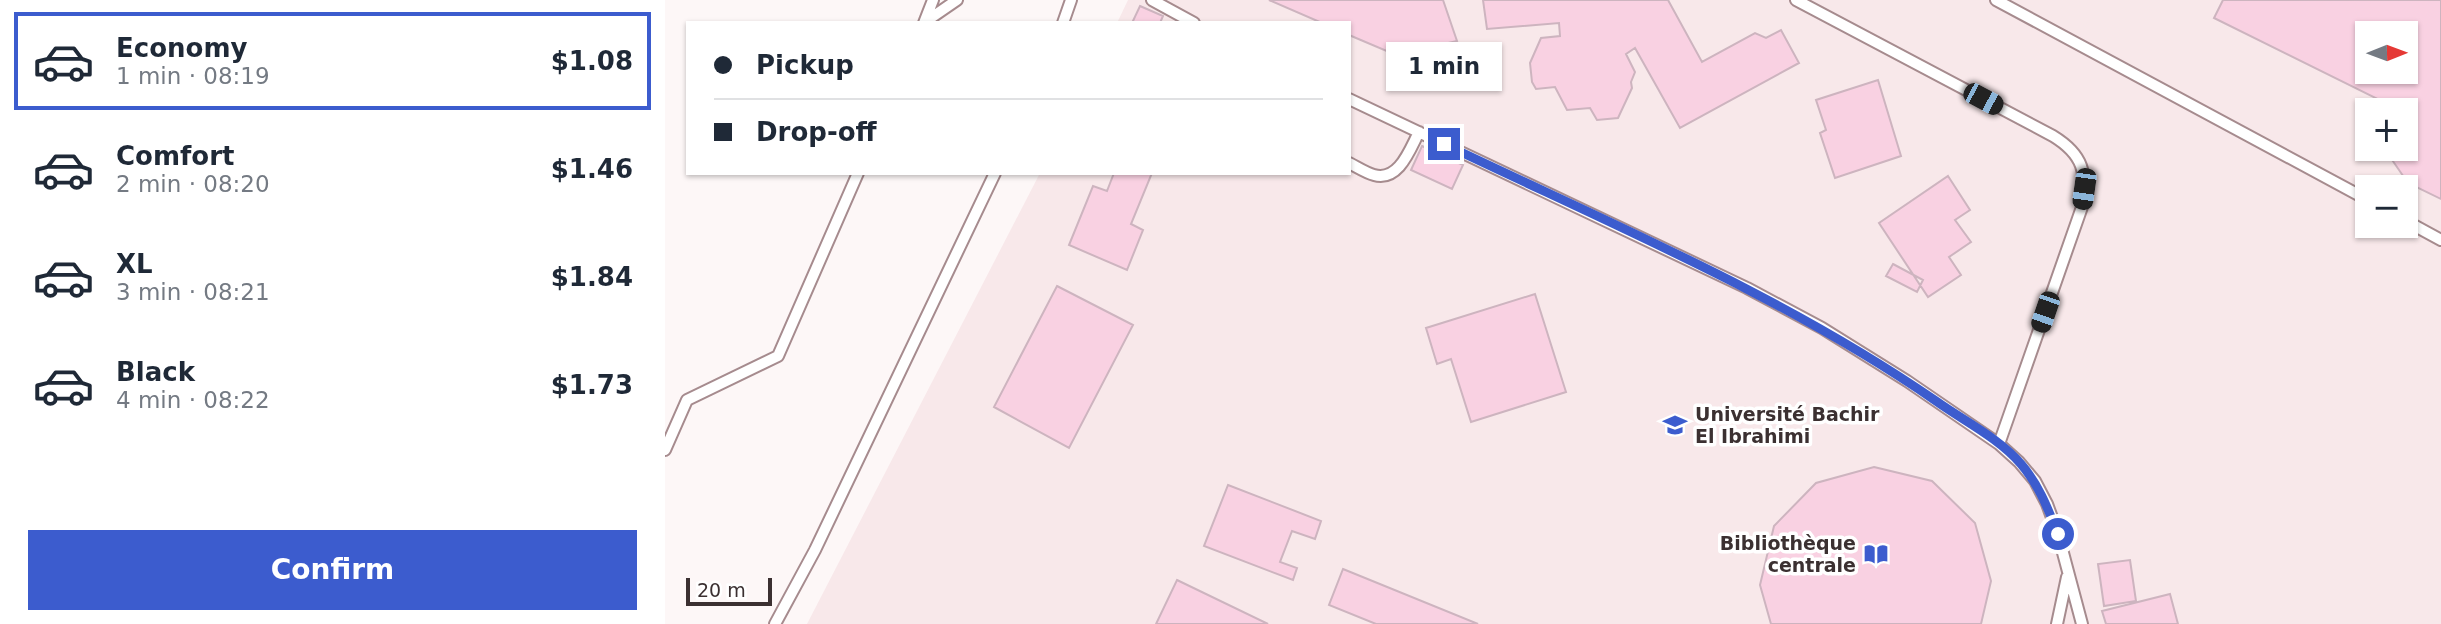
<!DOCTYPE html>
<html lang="en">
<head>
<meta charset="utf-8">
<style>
	body { margin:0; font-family:"DejaVu Sans",sans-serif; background:#f6f6f7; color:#1f2937; height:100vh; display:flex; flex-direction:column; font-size:26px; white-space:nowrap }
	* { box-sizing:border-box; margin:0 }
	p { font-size:23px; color:#747a83 }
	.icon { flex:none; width:38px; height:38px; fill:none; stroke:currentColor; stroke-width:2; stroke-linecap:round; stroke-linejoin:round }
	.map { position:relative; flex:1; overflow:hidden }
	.sheet { display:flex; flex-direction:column; background:#fff; width:665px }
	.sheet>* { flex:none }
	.guide { position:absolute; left:21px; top:21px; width:665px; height:154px; border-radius:0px; box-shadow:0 2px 5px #0004; display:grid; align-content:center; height:154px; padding:0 28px; background:#fff }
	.needle { width:46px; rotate:89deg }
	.tools { position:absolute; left:1690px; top:21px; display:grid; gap:14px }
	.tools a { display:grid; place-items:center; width:63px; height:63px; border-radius:0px; background:#fff; box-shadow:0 2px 5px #0004; font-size:35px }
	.scale { position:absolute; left:21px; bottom:18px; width:86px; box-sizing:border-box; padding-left:7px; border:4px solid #3b3031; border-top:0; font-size:19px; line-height:24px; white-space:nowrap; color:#3b3031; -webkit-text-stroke:5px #fff; paint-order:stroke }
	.end { position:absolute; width:32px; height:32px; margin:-16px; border:9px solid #3c5cce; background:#fff; box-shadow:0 0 0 4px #fff }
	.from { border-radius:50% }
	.bubble { position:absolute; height:49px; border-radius:0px; background:#fff; box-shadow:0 2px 5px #0004; font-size:23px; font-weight:600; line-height:49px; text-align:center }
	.car { position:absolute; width:21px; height:42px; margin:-21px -10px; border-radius:9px; box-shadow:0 0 5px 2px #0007; background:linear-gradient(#222 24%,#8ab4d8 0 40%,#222 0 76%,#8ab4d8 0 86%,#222 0) }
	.guide b { display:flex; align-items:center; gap:24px; height:66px; font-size:26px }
	.guide b+b { border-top:2px solid #e0e1e3 }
	.guide i { width:18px; height:18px; background:#1f2937 }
	ul { padding:12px 0 0; list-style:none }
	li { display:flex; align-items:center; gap:21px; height:98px; margin:0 14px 10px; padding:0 14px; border:4px solid transparent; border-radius:0px }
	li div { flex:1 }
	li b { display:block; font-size:26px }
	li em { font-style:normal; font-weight:600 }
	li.on { border-color:#3c5cce }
	li>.icon { width:63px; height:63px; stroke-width:1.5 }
	.primary-button { display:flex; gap:14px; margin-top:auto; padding:14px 28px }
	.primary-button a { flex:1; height:80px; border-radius:0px; background:#3c5cce; color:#fff; font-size:28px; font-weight:600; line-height:80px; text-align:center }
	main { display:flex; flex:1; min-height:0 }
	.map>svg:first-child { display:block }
	.built { fill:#f8e8ea; fill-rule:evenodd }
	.building { fill:#f9d1e2; stroke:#cdb4bf; stroke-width:2; fill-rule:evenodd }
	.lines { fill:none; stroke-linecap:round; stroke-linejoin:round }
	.service-casing { stroke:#a68b8e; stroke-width:14 }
	.service { stroke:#fff; stroke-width:10 }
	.route { stroke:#3c5cce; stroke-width:9 }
	.labels { text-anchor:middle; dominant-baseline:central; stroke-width:7; stroke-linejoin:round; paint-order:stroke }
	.poi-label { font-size:19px; font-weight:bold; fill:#3b3031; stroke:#fff; text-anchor:start }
</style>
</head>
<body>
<main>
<section class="sheet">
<ul>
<li class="on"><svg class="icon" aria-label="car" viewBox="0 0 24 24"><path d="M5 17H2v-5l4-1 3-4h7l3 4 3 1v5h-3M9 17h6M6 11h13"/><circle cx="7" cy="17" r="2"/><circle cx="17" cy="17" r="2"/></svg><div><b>Economy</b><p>1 min · 08:19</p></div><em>$1.08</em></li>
<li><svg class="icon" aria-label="car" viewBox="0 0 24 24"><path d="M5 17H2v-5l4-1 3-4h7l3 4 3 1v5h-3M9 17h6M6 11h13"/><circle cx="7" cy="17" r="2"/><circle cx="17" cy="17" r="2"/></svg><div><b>Comfort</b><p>2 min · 08:20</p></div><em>$1.46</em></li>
<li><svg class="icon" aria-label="car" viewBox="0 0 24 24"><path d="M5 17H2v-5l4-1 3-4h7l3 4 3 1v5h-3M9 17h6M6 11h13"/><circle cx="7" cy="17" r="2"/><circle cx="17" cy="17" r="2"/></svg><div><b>XL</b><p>3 min · 08:21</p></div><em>$1.84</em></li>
<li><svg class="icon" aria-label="car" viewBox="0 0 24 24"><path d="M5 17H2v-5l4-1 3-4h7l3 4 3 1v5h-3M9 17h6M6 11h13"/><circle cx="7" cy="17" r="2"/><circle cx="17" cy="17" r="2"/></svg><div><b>Black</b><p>4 min · 08:22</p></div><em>$1.73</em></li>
</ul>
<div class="primary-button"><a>Confirm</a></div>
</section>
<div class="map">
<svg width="1776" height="624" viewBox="0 0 1776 624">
	<rect width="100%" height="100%" fill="#fdf7f7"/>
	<path class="built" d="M463 0H1776V624H142L375 173H684V23H452ZM1703 33H1741V72H1703ZM1703 110H1741V149H1703ZM1703 187H1741V226H1703Z"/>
	<path class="building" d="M604 0H778L792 41 731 55 684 35V23H657Z
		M818 0H1003L1037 62 1090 33 1101 38 1116 30 1134 63 1015 128 970 48 961 54 970 72 966 82 967 88 953 118 932 120 925 108 902 110 890 87 871 89 867 82 865 63 876 38 895 36 894 23 822 29Z
		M1558 0H1776V199L1743 183 1723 154V149H1741V110H1729V107L1549 18ZM1703 33H1741V72H1703Z
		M475 6 498 16 495 23H467Z
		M1213 80 1236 156 1170 178 1155 133 1161 130 1151 100Z
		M757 146 798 165 787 189 746 170Z
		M449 173H487L466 224 478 230 462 270 404 245 428 186 442 191Z
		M1283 176 1305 210 1290 220 1306 242 1284 257 1296 275 1263 297 1214 223Z
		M1228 264 1258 280 1252 292 1221 276Z
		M392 286 468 325 404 448 329 407Z
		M870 294 901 392 806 422 786 359 772 364 761 328Z
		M1209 467 1267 481 1310 523 1326 581 1316 624H1106L1095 585 1109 526 1151 483Z
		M563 485 656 521 650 539 627 531 615 562 632 568 628 580 539 546Z
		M1465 560 1471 601 1439 606 1433 564Z
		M678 569 813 624H711L664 605Z
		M512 580 603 624H491Z
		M1505 594 1513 624H1441L1437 611Z"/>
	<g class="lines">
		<g class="service-casing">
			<path id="service" d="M487 0 529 23
				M1131 0 1388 136C1419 155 1422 173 1417 207L1334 444
				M1331 0 1703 200
				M260 22 292 0
				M259 23 268 0
				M398 23 406 0
				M684 99 1082 288 1157 328 1242 381 1334 444 1354 462 1370 481 1382 504 1393 534 1417 624
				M684 163C692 167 701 173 709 175 734 182 745 149 754 132
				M1741 221 1776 240
				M0 450 22 400 113 356 193 173
				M110 624 150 550 330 173
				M1392 624 1402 577"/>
		</g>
		<use href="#service" class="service"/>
	</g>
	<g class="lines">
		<path class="route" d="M779 144C946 224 1119 296 1271 401 1299 421 1334 438 1356 464 1374 485 1383 509 1393 534"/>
	</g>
	<defs>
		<g id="university-bare" transform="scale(1.89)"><path d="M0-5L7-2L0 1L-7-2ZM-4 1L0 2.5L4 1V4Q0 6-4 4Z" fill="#3c5cce" stroke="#fff" stroke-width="2.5" paint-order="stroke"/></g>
		<g id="library-bare" transform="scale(1.89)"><path d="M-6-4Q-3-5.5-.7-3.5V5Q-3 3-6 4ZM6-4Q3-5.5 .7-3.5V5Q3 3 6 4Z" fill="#3c5cce" stroke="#fff" stroke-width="2.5" paint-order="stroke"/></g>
	</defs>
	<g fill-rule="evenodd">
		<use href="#university-bare" x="1010" y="425"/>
		<use href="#library-bare" x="1211" y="554"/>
	</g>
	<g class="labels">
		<g class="poi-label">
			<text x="1030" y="414">Université Bachir<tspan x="1030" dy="22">El Ibrahimi</tspan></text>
			<text x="1191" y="543" text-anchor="end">Bibliothèque<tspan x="1191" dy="22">centrale</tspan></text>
		</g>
	</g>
</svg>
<div class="tools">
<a><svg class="needle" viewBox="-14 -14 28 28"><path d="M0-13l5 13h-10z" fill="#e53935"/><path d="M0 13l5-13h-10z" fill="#747a83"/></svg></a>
<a>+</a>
<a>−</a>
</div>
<div class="scale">20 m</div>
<i class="end from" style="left:1393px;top:534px"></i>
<i class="end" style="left:779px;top:144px"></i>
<div class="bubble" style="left:721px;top:42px;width:116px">1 min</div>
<i class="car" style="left:1318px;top:99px;rotate:118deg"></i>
<i class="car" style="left:1419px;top:189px;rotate:188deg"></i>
<i class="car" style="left:1380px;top:312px;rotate:199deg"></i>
<div class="guide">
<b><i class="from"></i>Pickup</b>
<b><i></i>Drop-off</b>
</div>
</div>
</main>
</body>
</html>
